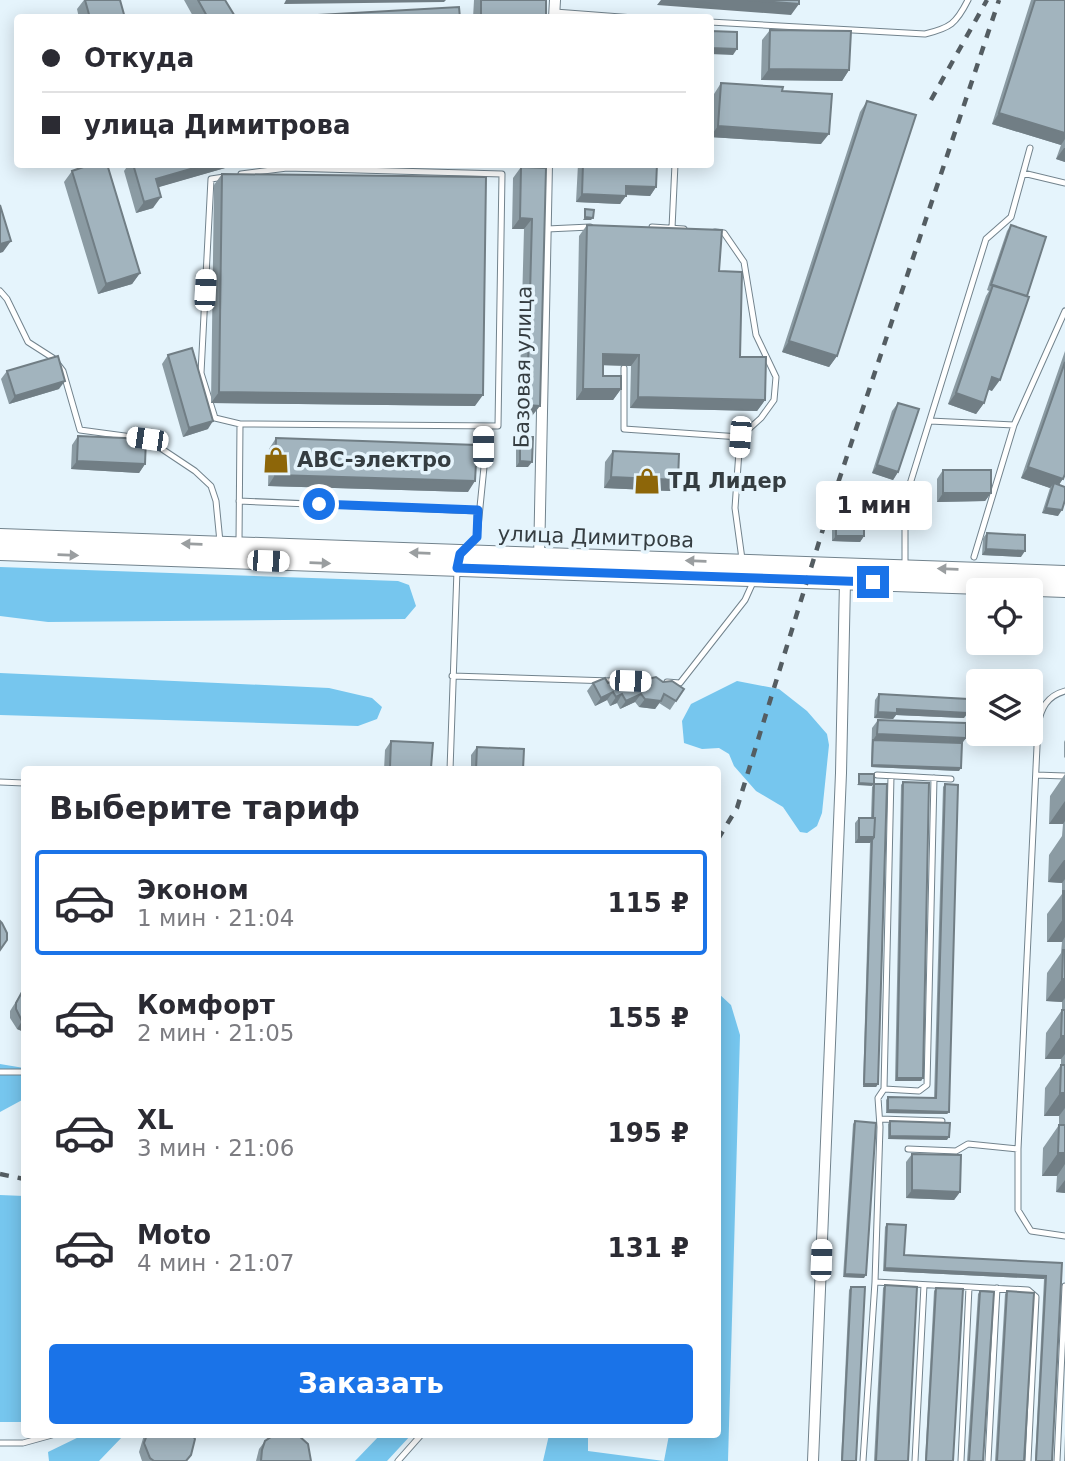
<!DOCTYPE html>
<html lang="ru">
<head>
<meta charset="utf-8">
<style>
	body { margin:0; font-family:"DejaVu Sans",sans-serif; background:#f2f2f3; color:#2b2b33; height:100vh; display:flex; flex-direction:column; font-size:26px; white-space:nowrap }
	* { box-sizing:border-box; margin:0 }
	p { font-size:23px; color:#7c7c81 }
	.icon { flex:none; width:38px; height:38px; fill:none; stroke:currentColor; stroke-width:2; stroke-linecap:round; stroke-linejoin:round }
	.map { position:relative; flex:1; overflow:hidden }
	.drawer { position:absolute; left:21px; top:766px; width:700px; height:672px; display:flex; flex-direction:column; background:#fff; border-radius:7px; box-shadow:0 4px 18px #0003 }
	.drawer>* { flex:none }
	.guide { position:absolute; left:14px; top:14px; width:700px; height:154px; border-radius:7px; box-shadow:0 4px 18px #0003; display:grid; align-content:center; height:154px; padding:0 28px; background:#fff }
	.buttons { position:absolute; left:966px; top:578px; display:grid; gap:14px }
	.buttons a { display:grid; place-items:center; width:77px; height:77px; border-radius:7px; background:#fff; box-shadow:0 4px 18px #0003; font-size:35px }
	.end { position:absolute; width:32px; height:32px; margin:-16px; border:9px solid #1a73e8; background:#fff; box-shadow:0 0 0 4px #fff }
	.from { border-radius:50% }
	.bubble { position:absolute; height:49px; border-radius:7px; background:#fff; box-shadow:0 4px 18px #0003; font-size:23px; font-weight:700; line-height:49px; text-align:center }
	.car { position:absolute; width:21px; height:42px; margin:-21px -10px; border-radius:9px; box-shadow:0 0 5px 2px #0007; background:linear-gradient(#fff 24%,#345 0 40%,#fff 0 76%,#345 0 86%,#fff 0) }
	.guide b { display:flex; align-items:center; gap:24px; height:66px; font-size:26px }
	.guide b+b { border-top:2px solid #e1e1e2 }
	.guide i { width:18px; height:18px; background:#2b2b33 }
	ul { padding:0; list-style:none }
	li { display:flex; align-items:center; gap:21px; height:105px; margin:0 14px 10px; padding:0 14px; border:4px solid transparent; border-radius:7px }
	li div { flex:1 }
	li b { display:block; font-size:26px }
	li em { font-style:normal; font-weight:700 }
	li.selected { border-color:#1a73e8 }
	li>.icon { width:63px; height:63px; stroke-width:1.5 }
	h2 { padding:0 28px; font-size:32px; line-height:84px }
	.button { display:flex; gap:14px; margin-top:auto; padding:14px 28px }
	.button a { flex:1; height:80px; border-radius:7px; background:#1a73e8; color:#fff; font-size:28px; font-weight:700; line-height:80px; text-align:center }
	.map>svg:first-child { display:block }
	.forest { fill:#76c6ee }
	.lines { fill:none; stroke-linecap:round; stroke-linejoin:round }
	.service-casing { stroke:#72838d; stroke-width:7 }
	.minor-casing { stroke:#72838d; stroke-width:12 }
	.primary-casing { stroke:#72838d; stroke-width:18 }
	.service { stroke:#fff; stroke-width:5 }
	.minor { stroke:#fff; stroke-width:10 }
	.primary { stroke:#fff; stroke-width:16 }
	.rail { stroke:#545d62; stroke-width:4.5; stroke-dasharray:9 9; stroke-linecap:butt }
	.wall { fill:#8b9ba3 }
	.shaded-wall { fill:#717e85 }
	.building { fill:#a2b4be; stroke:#717e85; stroke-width:2 }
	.oneway { fill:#9a9ea0 }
	.route { stroke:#1a73e8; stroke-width:9 }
	.labels { text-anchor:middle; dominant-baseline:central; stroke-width:7; stroke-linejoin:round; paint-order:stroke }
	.street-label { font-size:21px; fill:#353d41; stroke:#e5f4fc }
	.poi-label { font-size:21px; font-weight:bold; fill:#353d41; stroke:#e5f4fc; text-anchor:start }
</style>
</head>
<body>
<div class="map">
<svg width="1065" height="1461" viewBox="0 0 1065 1461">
	<rect width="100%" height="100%" fill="#e5f4fc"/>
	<path class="forest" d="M0 567 398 581 409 585 416 606 405 619 48 622 0 616Z
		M0 673 329 688 372 698 382 707 377 719 358 726 0 715Z
		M737 681 779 689 807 711 827 734 829 745 822 813 817 826 807 833 800 832 783 807 756 791 734 766 729 754 719 748 702 749 684 743 682 721 691 704Z
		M718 993 731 1005 740 1035 728 1461H543L549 1435H588V1451L664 1461 669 1435H718Z
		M0 1064 24 1068V1099L0 1112Z
		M0 1195 24 1196V1422H0Z
		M83 1435H124L99 1461H49L48 1452Z
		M380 1435H411L387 1461H355Z"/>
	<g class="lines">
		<g class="service-casing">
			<path id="service" d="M555 12 634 18
				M710 22 925 34C950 28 956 24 968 0
				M1023 173 1065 183
				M224 177 211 179 201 373 215 418 240 424
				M652 227 684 229
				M672 228 675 164
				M547 229 590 227
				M715 232 724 233 744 262 756 335 776 377 774 400 761 418 740 437
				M0 291 7 299 28 342 53 358 63 371 80 430 147 439 195 471 211 486 216 501 220 542
				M624 368V429L740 437 735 508 742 559
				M930 421 1014 425
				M239 501 478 511
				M239 542 240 424 498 426 502 174 287 168 241 174
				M465 549 477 537 484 467 483 426
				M974 557 1014 425 1065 311
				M905 567V500L986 239 1011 217 1030 148
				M452 676 643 682
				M667 682 680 683 745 600 754 580
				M1065 691C1047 696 1041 708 1038 725L1018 1149V1210L1031 1231 1065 1236
				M450 770 457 570
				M877 775 951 779
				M1036 775 1065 776
				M0 782 24 783
				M0 1072H24
				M884 1089 919 1091 927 1085 934 778
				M880 1119 942 1121
				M908 1149 956 1151 968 1144 1018 1149
				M875 1282 1028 1290 1036 1297 1028 1461
				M0 1443H23L52 1435
				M398 1461 421 1435
				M863 1461 875 1282 880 1127 878 1098 884 1089 891 776
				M915 1461 924 1285
				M961 1461 969 1287
				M988 1461 997 1288
				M1057 1461 1065 1286"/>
		</g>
		<g class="minor-casing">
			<path id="minor" d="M554 18 555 0
				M539 561 547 164
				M813 1461 841 773 845 581"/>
		</g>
		<g class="primary-casing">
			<path id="primary" d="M0 537 1065 574
				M0 552 1065 589"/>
		</g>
		<use href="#service" class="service"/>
		<use href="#minor" class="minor"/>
		<use href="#primary" class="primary"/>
		<path class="rail" d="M931 100 987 0
			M718 839 737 808 827 516 999 0
			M0 1174 24 1179"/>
	</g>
	<path class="wall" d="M84 0H120L125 18H79L77 9Z
		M184 0H225L236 18H194Z
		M474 0H546V18H473Z
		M1031 0H1065V162L1056 159 1061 145 992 124Z
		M770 30 849 70 842 81 761 80 762 40Z
		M721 83 782 91 821 144 710 137 714 94Z
		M867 101 837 356 829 367 782 352 860 112Z
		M129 164H239L158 187 153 208 136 213 124 171Z
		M578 164H657L656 187 650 196 626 195 620 204 576 202Z
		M521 167 546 168 532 416H519L524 229H512L513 178Z
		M72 171 140 273 132 284 98 294 64 182Z
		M222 174 475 406 211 403 214 185Z
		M587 225 719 271 740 357 765 400 757 411 630 408 631 366 603 365V376L621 389 613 400H576L579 236Z
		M1011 225 992 391 988 389 984 403 976 414 948 404 986 296 989 291 987 290 1007 231Z
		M1065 351V474L1059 485 1058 516 1042 513 1050 488 1021 478Z
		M168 355 208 429 183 437 162 364Z
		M7 371 59 389 9 404 1 379Z
		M898 403V472L893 480 872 473 892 411Z
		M78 436 145 464 139 473 71 469 72 445Z
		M520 437 528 467H516V442Z
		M276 438 468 492 268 486 269 449Z
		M613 451 678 480 670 491 604 488 605 462Z
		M943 470 991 493 985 501 937 502V479Z
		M836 517 864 536 860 542 832 541V523Z
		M987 533 1021 557 982 555 983 538Z
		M663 682 684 689 670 710 659 703 655 709 639 707 635 702 620 709 617 703 610 706 607 700 595 706 587 691 593 683 625 684Z
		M879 694 964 718 896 715 893 719 874 718 875 700Z
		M878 720 966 738 962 743 959 771 871 767 872 728Z
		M1065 740V758L1064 757V742Z
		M391 741 430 770H384L385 750Z
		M477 747 523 770H471V755Z
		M1065 774V1193L1056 1192 1057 1176H1042L1043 1148 1059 1125V1116H1044L1045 1088 1061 1065V1059H1045L1046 1033 1062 1010V1002L1046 1001 1047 973 1061 953 1062 942H1047V914L1062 894V883L1048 882 1049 855 1062 836 1063 824H1049L1050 796Z
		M903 782 923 1078 921 1081H895L901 785Z
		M874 784 878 1084 876 1087H863L870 843H855V823L859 818H871L872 787Z
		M945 784 949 1112 947 1114 886 1113V1100L888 1097 934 1098 943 787Z
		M22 992 24 1032 17 1029 10 1018V1011Z
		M855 1121 864 1278 843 1277 853 1124Z
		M890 1121 947 1140 888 1139V1124Z
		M912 1154 960 1192 954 1200 906 1198V1162Z
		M887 1224 904 1255 1062 1263 1052 1461H1035L1044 1279 883 1271 885 1227Z
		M885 1285 908 1461H874L883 1288Z
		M851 1287 856 1461H841L849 1290Z
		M936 1288 953 1461H925L934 1291Z
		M980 1291 983 1461H967L978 1294Z
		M1007 1291 1024 1461H995L1005 1294Z
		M1065 1434V1461H1064Z
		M144 1435H192L187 1461H142L139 1452Z
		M265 1441 311 1461H256L259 1449Z"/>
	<path class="shaded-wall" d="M286 0H446L444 2 284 4Z
		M661 0H748L799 4 791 15 657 5Z
		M710 48 737 49 733 55 710 54Z
		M769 69 849 70 842 81 761 80Z
		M999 113 1065 133V139L1061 145 992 124Z
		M718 126 829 134 821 144 710 137Z
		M1064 148H1065V162L1056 159Z
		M208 164H239L149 190 156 179Z
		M626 186 656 187 650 196 621 194Z
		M582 194 626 196 620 204 576 202Z
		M161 197 153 208 136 213 144 202Z
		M585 217 593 218 591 220H583Z
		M520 218 532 219 524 229H512Z
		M11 241 3 252 0 253V244Z
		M140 273 132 284 98 294 106 284Z
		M789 341 837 356 829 367 782 352Z
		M603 354 639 355 631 366 596 365Z
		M992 377 1000 380 992 391 985 388Z
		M65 381 59 389 9 404 15 396Z
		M583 389H621L613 400H576Z
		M219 392 483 395 475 406 211 403Z
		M956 393 984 403 976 414 948 404Z
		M638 397 765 400 757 411 630 408Z
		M527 405 540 406 532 416H519Z
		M213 421 208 429 183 437 189 428Z
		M77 461 145 464 139 473 71 469Z
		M520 461 532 462 528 467H516Z
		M877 465 898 472 893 480 872 473Z
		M1028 467 1063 479 1055 490 1054 483 1050 488 1021 478Z
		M275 475 475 481 468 492 268 486Z
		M611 477 678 480 670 491 604 488Z
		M943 493H991L985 501 937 502Z
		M1046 508 1062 510 1058 516 1042 513Z
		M836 536H864L860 542 832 541Z
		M986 549 1025 551 1021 557 982 555Z
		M613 692 607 700 595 706 601 698Z
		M622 694 617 703 610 706 616 697Z
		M641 694 635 702 620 709 626 701Z
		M645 699 661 701 655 709 639 707Z
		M897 709 968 713 964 718 896 715 893 719 874 718 878 712Z
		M877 734 966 738 960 746 873 740Z
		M872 765 961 768 959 771 871 767Z
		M390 767 431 768 430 770H388Z
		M859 783 874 784 872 786 857 785Z
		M1065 801V821L1063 824H1049Z
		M859 837H874L870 843H855Z
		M1064 860H1065V879L1062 883 1048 882Z
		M1063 919H1065V937L1062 942H1047Z
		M1062 979H1065V998L1062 1002 1046 1001Z
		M22 1021H24V1032L17 1029Z
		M1061 1036H1065V1054L1061 1059H1045Z
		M897 1078H923L921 1081H895Z
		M864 1084H878L876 1087H863Z
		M1060 1093H1065V1108L1059 1116H1044Z
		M888 1110 949 1112 947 1114 886 1113Z
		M890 1136 949 1137 947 1140 888 1139Z
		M1058 1153H1065V1164L1057 1176H1042Z
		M1065 1180V1193L1056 1192Z
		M912 1190 960 1192 954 1200 906 1198Z
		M885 1268 1046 1276 1044 1279 883 1271Z
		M845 1274 866 1275 864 1278 843 1277Z"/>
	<path class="building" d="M85 0H120L125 18H90Z
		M198 0H225L236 18H208Z
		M481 0H546V18H481Z
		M748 0H799V4Z
		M1035 0H1065V133L999 113Z
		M459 7 460 18H283V17Z
		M770 30 851 31 849 70 769 69Z
		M710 31 737 32V49L710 48Z
		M721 83 783 87 782 91 832 94 829 134 718 126Z
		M867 101 916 115 837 356 789 341Z
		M92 164H107L140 273 106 284 72 171Z
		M133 164H208L156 179 161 197 144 202Z
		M583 164H657L656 187 626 186V196L582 194Z
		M521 167 546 168 540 406 527 405 532 219 520 218Z
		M222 174 486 177 483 395 219 392Z
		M0 205 11 241 0 244Z
		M585 209 594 210 593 218 585 217Z
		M587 225 722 230 719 271 742 272 740 357H766L765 400 638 397 639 355 603 354V376H621V389H583Z
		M1011 225 1046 237 1027 296 991 285Z
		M993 285 1029 297 1000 380 992 377 984 403 956 393Z
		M192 348 213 421 189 428 168 355Z
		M58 356 65 381 15 396 7 371Z
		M1065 362V474L1063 479 1028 467Z
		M898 403 919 409 898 472 877 465Z
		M78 436 146 439 145 464 77 461Z
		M520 437H533L532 462 520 461Z
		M276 438 477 445 475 481 275 475Z
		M613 451 679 454 678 480 611 477Z
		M943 470H991V493H943Z
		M1054 483 1065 487V500L1062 510 1046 508Z
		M836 517 864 518V536H836Z
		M987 533 1025 535V551L986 549Z
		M622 677 625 684 656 677 663 682 672 681 684 689 676 701 664 694 661 701 645 699 641 694 626 701 622 694 616 697 613 692 601 698 593 683 605 678 608 683Z
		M879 694 968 699V713L897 709V713L878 712Z
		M878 720 966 723V738L877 734Z
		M873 740 962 743 961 768 872 765Z
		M391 741 433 743 431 768 390 767Z
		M477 747 524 749 523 770H476Z
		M859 774H874V784L859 783Z
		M903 782 929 783 923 1078H897Z
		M874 784H887L878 1084H864L872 840 874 837 875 818H873Z
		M945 784 958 785 949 1112 888 1110V1097L936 1098Z
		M859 818H875L874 837H859Z
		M1063 891H1065V919H1063Z
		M0 921 2 923 7 933V940L0 950Z
		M1063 950H1065V979H1062Z
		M24 991V1021H22L16 1009V1003L22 992Z
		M1062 1010H1065V1036H1061Z
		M1061 1065H1065V1093H1060Z
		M855 1121 876 1123 866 1275 845 1274Z
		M890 1121 950 1123 949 1137 890 1136Z
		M1059 1125H1065V1153H1058Z
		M912 1154 961 1155 960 1192 912 1190Z
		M887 1224 906 1225 904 1255 1062 1263 1052 1461H1036L1046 1276 885 1268Z
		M885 1285 917 1287 908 1461H876Z
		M851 1287H865L856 1461H842Z
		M936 1288 963 1289 953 1461H926Z
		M980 1291 994 1292 983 1461H969Z
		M1007 1291 1034 1293 1024 1461H997Z
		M147 1435H192L195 1439 191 1455 186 1461H154L150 1458 144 1443Z
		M274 1435H298L308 1444 311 1461H261L262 1450 265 1441Z"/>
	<defs><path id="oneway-solid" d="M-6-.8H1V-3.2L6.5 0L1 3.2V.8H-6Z" transform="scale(1.75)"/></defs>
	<g class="oneway">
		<use href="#oneway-solid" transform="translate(192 544) rotate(-178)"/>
		<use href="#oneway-solid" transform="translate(420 553) rotate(-178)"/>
		<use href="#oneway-solid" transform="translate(68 555) rotate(2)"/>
		<use href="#oneway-solid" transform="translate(696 561) rotate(-178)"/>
		<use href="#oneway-solid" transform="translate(320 563) rotate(2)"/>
		<use href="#oneway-solid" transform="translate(948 569) rotate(-178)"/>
	</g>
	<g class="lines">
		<path class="route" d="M319 504 478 510 477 537 460 554 457 568 873 582"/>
	</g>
	<defs>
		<g id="shop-bare" transform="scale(2.1)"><path d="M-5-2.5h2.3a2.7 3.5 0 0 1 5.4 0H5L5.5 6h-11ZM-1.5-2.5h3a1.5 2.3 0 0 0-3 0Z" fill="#8d6609" stroke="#e5f4fc" stroke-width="2.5" paint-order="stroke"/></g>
	</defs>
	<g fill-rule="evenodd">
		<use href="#shop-bare" x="276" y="460"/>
		<use href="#shop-bare" x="647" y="481"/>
	</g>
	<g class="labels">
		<g class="street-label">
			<text transform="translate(523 367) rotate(-89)">Базовая улица</text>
			<text transform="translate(596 537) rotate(2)">улица Димитрова</text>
		</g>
		<g class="poi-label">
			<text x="297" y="460">АВС-электро</text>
			<text x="668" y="481">ТД Лидер</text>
		</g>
	</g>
</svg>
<div class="buttons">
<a><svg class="icon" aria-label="locate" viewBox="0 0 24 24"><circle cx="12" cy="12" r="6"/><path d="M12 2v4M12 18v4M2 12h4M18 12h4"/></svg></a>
<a><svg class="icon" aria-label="layers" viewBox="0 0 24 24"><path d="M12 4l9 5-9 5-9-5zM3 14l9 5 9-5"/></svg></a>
</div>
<i class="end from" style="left:319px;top:504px"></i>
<i class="end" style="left:873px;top:582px"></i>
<div class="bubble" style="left:816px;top:481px;width:116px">1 мин</div>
<i class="car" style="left:205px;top:290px;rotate:3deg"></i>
<i class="car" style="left:740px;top:437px;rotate:184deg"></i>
<i class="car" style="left:147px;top:439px;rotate:278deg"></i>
<i class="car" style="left:483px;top:447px;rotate:0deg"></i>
<i class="car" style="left:268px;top:561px;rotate:92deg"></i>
<i class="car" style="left:630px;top:681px;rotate:92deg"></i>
<i class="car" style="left:821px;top:1260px;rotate:2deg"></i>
<div class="guide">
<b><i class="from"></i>Откуда</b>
<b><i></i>улица Димитрова</b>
</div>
<section class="drawer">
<h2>Выберите тариф</h2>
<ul>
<li class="selected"><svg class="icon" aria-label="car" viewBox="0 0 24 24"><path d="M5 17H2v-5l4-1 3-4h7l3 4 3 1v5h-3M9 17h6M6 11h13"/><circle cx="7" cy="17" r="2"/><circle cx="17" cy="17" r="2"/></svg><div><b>Эконом</b><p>1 мин · 21:04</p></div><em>115 ₽</em></li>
<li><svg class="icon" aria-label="car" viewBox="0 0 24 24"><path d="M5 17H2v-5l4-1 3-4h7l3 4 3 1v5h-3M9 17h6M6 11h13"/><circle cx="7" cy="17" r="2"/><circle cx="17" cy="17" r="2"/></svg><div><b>Комфорт</b><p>2 мин · 21:05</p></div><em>155 ₽</em></li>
<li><svg class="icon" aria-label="car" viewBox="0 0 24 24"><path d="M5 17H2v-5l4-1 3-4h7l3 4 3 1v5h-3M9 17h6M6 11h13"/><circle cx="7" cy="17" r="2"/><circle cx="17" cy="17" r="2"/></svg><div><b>XL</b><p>3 мин · 21:06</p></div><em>195 ₽</em></li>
<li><svg class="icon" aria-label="car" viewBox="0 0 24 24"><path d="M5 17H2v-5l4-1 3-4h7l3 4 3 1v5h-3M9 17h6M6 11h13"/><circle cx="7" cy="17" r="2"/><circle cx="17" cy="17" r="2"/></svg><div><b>Moto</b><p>4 мин · 21:07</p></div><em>131 ₽</em></li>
</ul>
<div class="button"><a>Заказать</a></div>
</section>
</div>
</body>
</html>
